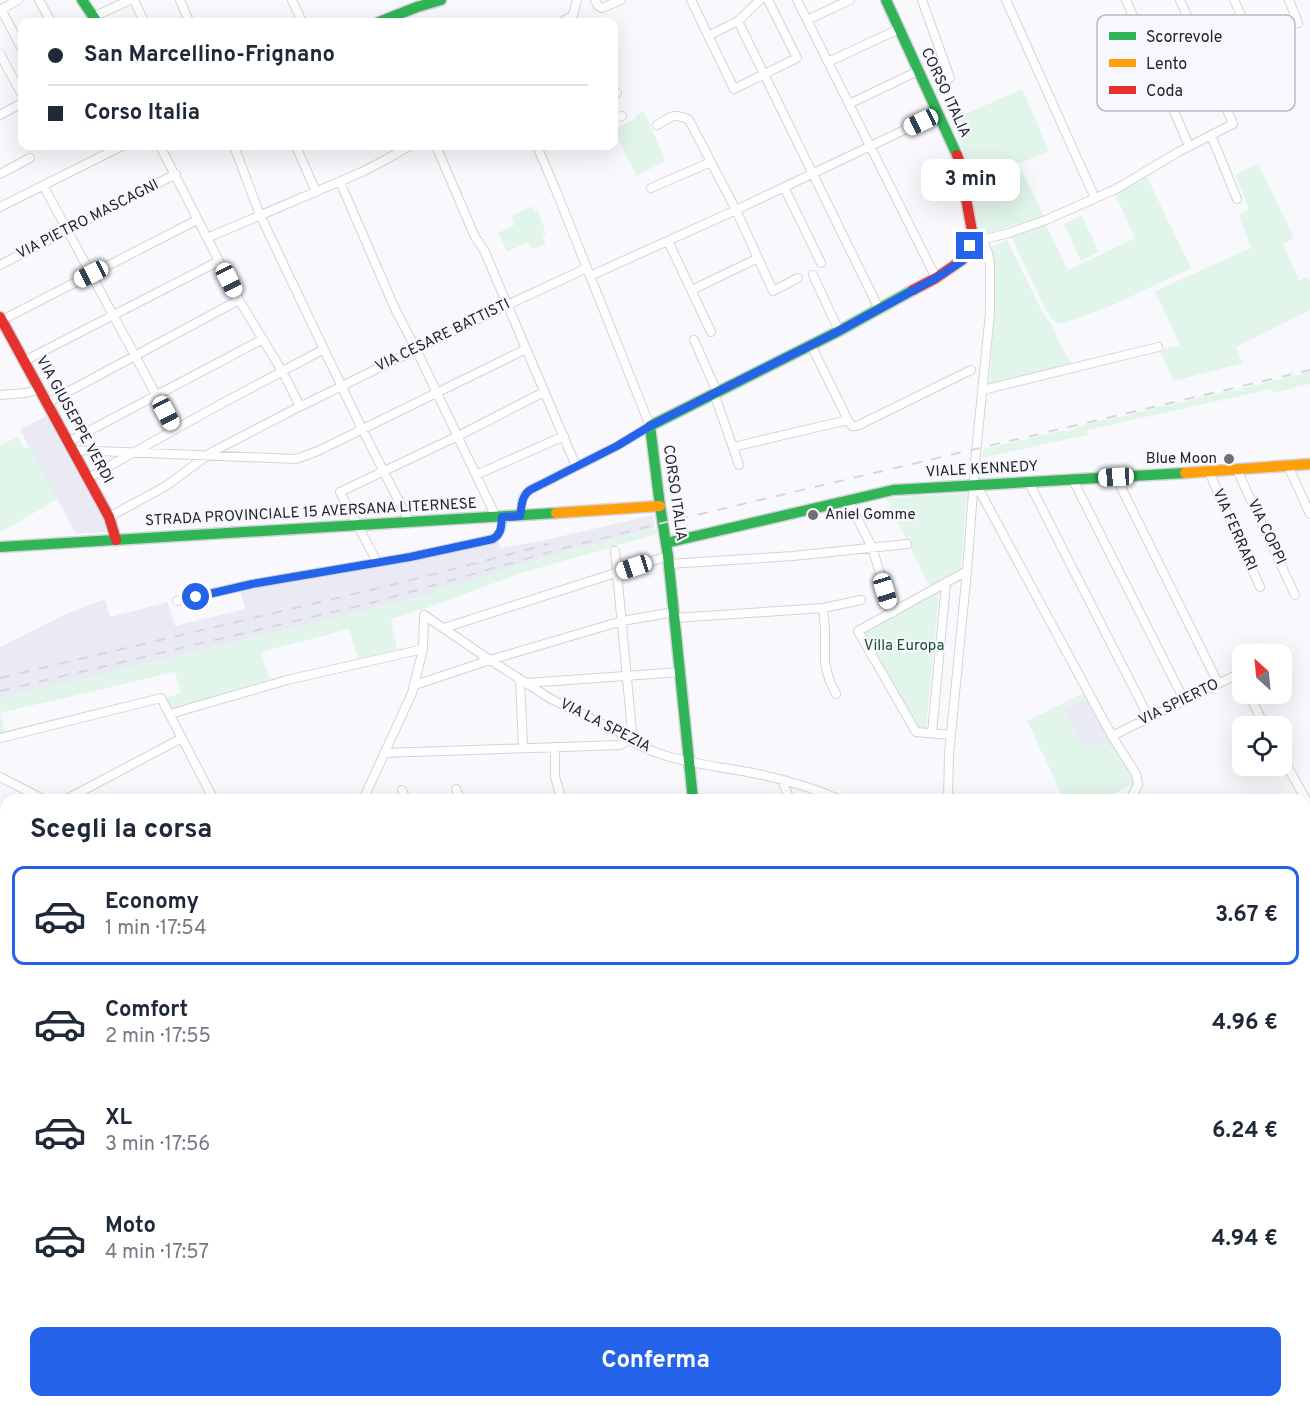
<!DOCTYPE html>
<html lang="it">
<head>
<meta charset="utf-8">
<style>
	body { margin:0; font-family:Overpass,sans-serif; background:#f2f2f3; color:#1f2937; height:100vh; display:flex; flex-direction:column; font-size:22px; white-space:nowrap }
	* { box-sizing:border-box; margin:0 }
	p { font-size:20px; color:#747a83 }
	.icon { flex:none; width:33px; height:33px; fill:none; stroke:currentColor; stroke-width:2; stroke-linecap:round; stroke-linejoin:round }
	.map { position:relative; flex:1; overflow:hidden }
	.panel { position:absolute; left:0px; top:794px; width:1311px; height:614px; display:flex; flex-direction:column; background:#fff; border-radius:18px 18px 0 0; box-shadow:0 6px 24px #0002 }
	.panel>* { flex:none }
	.guide { position:absolute; left:18px; top:18px; width:600px; height:132px; border-radius:12px; box-shadow:0 6px 24px #0002; display:grid; align-content:center; height:132px; padding:0 30px; background:#fff }
	.needle { width:39px; rotate:333deg }
	.controls { position:absolute; left:1232px; top:644px; display:grid; gap:12px }
	.controls a { display:grid; place-items:center; width:60px; height:60px; border-radius:12px; background:#fff; box-shadow:0 6px 24px #0002; font-size:30px }
	.end { position:absolute; width:27px; height:27px; margin:-14px; border:8px solid #2563eb; background:#fff; box-shadow:0 0 0 3px #fff }
	.from { border-radius:50% }
	.bubble { position:absolute; height:42px; border-radius:12px; background:#fff; box-shadow:0 6px 24px #0002; font-size:20px; font-weight:700; line-height:42px; text-align:center }
	.car { position:absolute; width:18px; height:36px; margin:-18px -9px; border-radius:8px; box-shadow:0 0 4px 2px #0007; background:linear-gradient(#fff 24%,#345 0 40%,#fff 0 76%,#345 0 86%,#fff 0) }
	.guide b { display:flex; align-items:center; gap:21px; height:57px; font-size:22px }
	.guide b+b { border-top:2px solid #e0e1e3 }
	.guide i { width:15px; height:15px; background:#1f2937 }
	ul { padding:0; list-style:none }
	li { display:flex; align-items:center; gap:18px; height:99px; margin:0 12px 9px; padding:0 18px; border:3px solid transparent; border-radius:12px }
	li div { flex:1 }
	li b { display:block; font-size:22px }
	li em { font-style:normal; font-weight:700 }
	li.selected { border-color:#2563eb }
	li>.icon { width:54px; height:54px; stroke-width:1.5 }
	h2 { padding:0 30px; font-size:27px; line-height:72px }
	.primary-button { display:flex; gap:12px; margin-top:auto; padding:12px 30px }
	.primary-button a { flex:1; height:69px; border-radius:12px; background:#2563eb; color:#fff; font-size:24px; font-weight:700; line-height:69px; text-align:center }
	.map>svg:first-child { display:block }
	.built { fill:#e9eaf4 }
	.green { fill:#e1f5ea }
	.lines { fill:none; stroke-linecap:round; stroke-linejoin:round }
	.street-casing { stroke:#d4d4d8; stroke-width:10 }
	.fast-casing { stroke:#d4d4d8; stroke-width:13 }
	.slow-casing { stroke:#d4d4d8; stroke-width:13 }
	.jam-casing { stroke:#d4d4d8; stroke-width:13 }
	.street { stroke:#fefeff; stroke-width:8 }
	.fast { stroke:#30b455; stroke-width:10 }
	.slow { stroke:#ff9f0a; stroke-width:10 }
	.jam { stroke:#e5322d; stroke-width:10 }
	.rail { stroke:#d7d7d8; stroke-width:2; stroke-dasharray:10 10; stroke-linecap:butt }
	.route { stroke:#2563eb; stroke-width:8 }
	.poi-dot { fill:#6f6f73; stroke:#f7f8ff; stroke-width:2 }
	.labels { text-anchor:middle; dominant-baseline:central; stroke-width:4.5; stroke-linejoin:round; paint-order:stroke }
	.street-label { font-size:15px; fill:#252528; stroke:#f7f8ff }
	.poi-label { font-size:15px; fill:#252528; stroke:#f7f8ff; text-anchor:end }
	.park-label { font-size:15px; fill:#154f31; stroke:#f7f8ff }
	.key { fill:#f7f8ff; stroke:#b8b9be; stroke-width:1.5 }
	.key-label { font-size:16px; fill:#252528 }
</style>
</head>
<body>
<div class="map">
<svg width="1310" height="1406" viewBox="0 0 1310 1406">
	<rect width="100%" height="100%" fill="#f9f9fd"/>
	<path class="built" d="M46 416 102 518 106 526 105 532 76 534 29 447 20 430Z
		M653 515 655 528 547 557 434 591 429 595 0 699V647L66 614 105 599 110 617 168 602 175 626 245 609 240 590 499 541 500 548 541 541Z
		M1087 699 1114 745 1108 748 1106 744 1104 743 1090 746 1083 743 1079 740 1063 709 1080 700Z"/>
	<path class="green" d="M1022 89 1049 151 1019 164 1044 216 991 232H983L979 228 962 148 952 120Z
		M644 111 666 161 636 176 614 130 636 118 635 116Z
		M1258 164 1294 238 1283 244 1299 280 1307 277 1310 281V310L1236 347 1243 363 1174 381 1159 350 1180 345 1155 291 1251 248 1249 241 1238 215 1249 209 1235 175Z
		M1146 175 1191 268 1111 306 1061 324 1057 323 1052 319 1045 308 1012 238 1045 223 1068 270 1135 238 1115 194Z
		M532 206 534 212 538 210 546 234 542 236 546 244 532 249 528 242 507 252 498 233 514 225 511 216Z
		M1082 216 1099 252 1081 261 1064 224Z
		M1007 240 1042 311 1053 328 1061 346 1072 364 989 384C992 338 999 292 991 247Z
		M1310 372V384L1274 393 1271 389 1088 430 1087 435 982 458 984 449 1061 431H1070L1083 425 1099 421 1130 415 1134 413 1232 390 1236 391 1243 388Z
		M18 437 25 449 29 447 57 499 0 533V445Z
		M967 493 961 569 930 587 886 498Z
		M657 528V534L518 574 427 608 391 619 397 649 358 659 349 629 261 652 271 683 173 712 165 698 181 693 175 672 0 713 5 733 0 734V699L429 595 434 591 547 557Z
		M939 592 926 729H917L862 634Z
		M1084 693 1087 699 1080 700 1063 709 1079 740C1088 748 1095 745 1105 743L1108 748 1114 745 1136 783 1102 799H1064L1027 721Z
		M1305 804 1310 812V1018L1305 1020Z
		M0 987H4L6 991V1055L0 1058Z"/>
	<g class="lines">
		<g class="street-casing">
			<path id="street" d="M39 0 51 22
				M134 0 144 22
				M180 0 188 19
				M292 0 302 22
				M595 0 598 6 602 8 621 0
				M691 0 734 89 797 58 768 0
				M797 0 936 278
				M922 0 950 78
				M1006 0 1095 198
				M1126 0 1189 146
				M1234 0 1254 43
				M1289 0 1298 23
				M1 9 22 49
				M0 10 18 0
				M93 17 130 0
				M807 20 850 0
				M738 21 879 309
				M562 22 573 15 577 0
				M708 36 738 21 760 0
				M0 54 22 95
				M828 62 899 29
				M614 92 617 93
				M849 104 918 71
				M0 115 22 103
				M614 118 622 116
				M657 125C671 117 674 112 689 120L736 210 773 291 798 278
				M1211 135 1237 199
				M160 146 239 300 282 371 300 406
				M234 146 260 215 362 429 410 523
				M296 146 316 192
				M436 146 475 237 484 250 576 466
				M0 174 30 158
				M340 182 396 311 416 349 496 517
				M43 185 175 430
				M784 187 821 263
				M651 188 711 162
				M0 207 122 146
				M207 238 362 172 387 159 409 146
				M981 240 1009 233 1046 220 1116 189 1180 151 1233 124 1180 0
				M668 241 711 332
				M0 265 176 174
				M813 275 839 331
				M590 276 736 210 938 114
				M692 290 758 258
				M2 320 197 220
				M694 340 717 392
				M811 345 848 420 852 426H857L971 370
				M24 361 219 261
				M983 390 1158 347
				M714 393 739 465
				M0 395 26 393 40 389
				M47 403 239 300
				M68 442 263 339
				M733 447 848 420
				M73 450 296 459 318 451 526 349
				M1288 466 1310 514
				M1237 470 1295 595
				M1209 472 1260 587
				M476 475 564 436
				M1116 477 1218 683
				M88 478 208 411 324 349
				M1073 480 1184 700
				M1029 483 1149 718
				M977 486 1112 736 1136 774 1138 785 1133 794 1135 800
				M848 500 872 547 892 613
				M520 516 523 497 530 490 617 446 650 426 557 193 537 146
				M109 517 166 486 212 452 291 411 507 305 587 268
				M377 562 340 492 458 436 544 392
				M669 564 793 556 907 544
				M177 601 252 584 410 557 493 539C502 533 502 527 502 517
				M823 608 825 629V663L829 679 836 694
				M424 615 490 660 551 699 621 733C652 760 709 765 748 772 780 778 811 787 841 800
				M675 618 823 608 861 600
				M444 628 668 556
				M520 680 523 748
				M527 683 680 672
				M415 685 490 660 622 621 674 612
				M1248 693 1265 726
				M170 714 287 680 423 649
				M932 733 946 583
				M951 735 916 732 858 631 967 571
				M1112 736 1238 674 1242 682
				M0 738 161 698 214 800
				M555 747V777L562 800
				M384 753 620 745 629 740 632 732 615 551
				M1281 755 1310 807
				M0 777 45 800
				M782 780 790 800
				M456 789 461 800
				M402 790 406 800
				M65 800 182 738
				M363 800 412 693 423 649 424 615
				M948 800 949 754 967 571 976 453 990 313V264L988 253 984 244 972 231
				M1305 903 1310 900
				M0 976H6
				M1305 1032 1310 1030
				M0 1192 6 1208
				M0 1240H6
				M0 1398 6 1394
				M96 1401 98 1406
				M244 1401 246 1406
				M361 1401 364 1406
				M452 1401 454 1406
				M720 1401 723 1406
				M1091 1401 1093 1406
				M1133 1401 1135 1406
				M1170 1401 1172 1406
				M1230 1401 1232 1406
				M1269 1401 1275 1406
				M531 1406V1401
				M802 1406 811 1401"/>
		</g>
		<g class="fast-casing">
			<path id="fast" d="M82 0 97 22
				M886 0 957 155
				M379 22 417 7 441 0
				M666 543 893 490 1185 473
				M0 547 556 513
				M693 800 668 556 660 506 650 426 839 331 913 290"/>
		</g>
		<g class="slow-casing">
			<path id="slow" d="M1185 473 1310 464
				M556 513 660 506
				M955 1401 957 1406
				M314 1406 323 1401"/>
		</g>
		<g class="jam-casing">
			<path id="jam" d="M913 290 936 278 962 260 970 247 972 231 959 160 957 155
				M0 317 109 517 116 540"/>
		</g>
		<use href="#street" class="street"/>
		<use href="#fast" class="fast"/>
		<use href="#slow" class="slow"/>
		<use href="#jam" class="jam"/>
		<path class="rail" d="M0 678 392 585 549 544
			M0 691 371 603 568 547 654 525 1310 370"/>
	</g>
	<g class="lines">
		<path class="route" d="M196 597 252 584 410 557 493 539C502 533 501 527 502 517L520 516C522 506 521 496 530 490L617 446 650 426 717 392 839 331 936 278 962 261 970 246"/>
	</g>
	<g class="poi-dot">
		<circle cx="1229" cy="459" r="6"/>
		<circle cx="813" cy="515" r="6"/>
	</g>
	<g class="labels">
		<g class="street-label">
			<text transform="translate(945 93) rotate(65)">CORSO ITALIA</text>
			<text transform="translate(88 220) rotate(-27)">VIA PIETRO MASCAGNI</text>
			<text transform="translate(443 336) rotate(-26)">VIA CESARE BATTISTI</text>
			<text transform="translate(74 420) rotate(61)">VIA GIUSEPPE VERDI</text>
			<text transform="translate(982 470) rotate(-3)">VIALE KENNEDY</text>
			<text transform="translate(674 493) rotate(82)">CORSO ITALIA</text>
			<text transform="translate(311 513) rotate(-3)">STRADA PROVINCIALE 15 AVERSANA LITERNESE</text>
			<text transform="translate(1234 530) rotate(66)">VIA FERRARI</text>
			<text transform="translate(1266 532) rotate(65)">VIA COPPI</text>
			<text transform="translate(1179 703) rotate(-26)">VIA SPIERTO</text>
			<text transform="translate(605 726) rotate(27)">VIA LA SPEZIA</text>
		</g>
		<g class="poi-label">
			<text x="1217" y="459">Blue Moon</text>
			<text x="825" y="515" text-anchor="start">Aniel Gomme</text>
		</g>
		<g class="park-label">
			<text x="904" y="646">Villa Europa</text>
		</g>
	</g>
	<rect x="1097" y="15" width="198" height="96" rx="9" class="key"/>
	<rect x="1109" y="32" width="27" height="8" fill="#30b455"/>
	<rect x="1109" y="59" width="27" height="8" fill="#ff9f0a"/>
	<rect x="1109" y="86" width="27" height="8" fill="#e5322d"/>
	<g class="key-label">
		<text x="1146" y="42">Scorrevole</text>
		<text x="1146" y="69">Lento</text>
		<text x="1146" y="96">Coda</text>
	</g>
</svg>
<div class="controls">
<a><svg class="needle" viewBox="-14 -14 28 28"><path d="M0-13l5 13h-10z" fill="#e53935"/><path d="M0 13l5-13h-10z" fill="#747a83"/></svg></a>
<a><svg class="icon" aria-label="locate" viewBox="0 0 24 24"><circle cx="12" cy="12" r="6"/><path d="M12 2v4M12 18v4M2 12h4M18 12h4"/></svg></a>
</div>
<i class="end from" style="left:196px;top:597px"></i>
<i class="end" style="left:970px;top:246px"></i>
<div class="bubble" style="left:921px;top:159px;width:99px">3 min</div>
<i class="car" style="left:921px;top:122px;rotate:245deg"></i>
<i class="car" style="left:91px;top:274px;rotate:243deg"></i>
<i class="car" style="left:229px;top:280px;rotate:153deg"></i>
<i class="car" style="left:166px;top:413px;rotate:152deg"></i>
<i class="car" style="left:1116px;top:477px;rotate:267deg"></i>
<i class="car" style="left:634px;top:567px;rotate:252deg"></i>
<i class="car" style="left:885px;top:591px;rotate:163deg"></i>
<div class="guide">
<b><i class="from"></i>San Marcellino-Frignano</b>
<b><i></i>Corso Italia</b>
</div>
<section class="panel">
<h2>Scegli la corsa</h2>
<ul>
<li class="selected"><svg class="icon" aria-label="car" viewBox="0 0 24 24"><path d="M5 17H2v-5l4-1 3-4h7l3 4 3 1v5h-3M9 17h6M6 11h13"/><circle cx="7" cy="17" r="2"/><circle cx="17" cy="17" r="2"/></svg><div><b>Economy</b><p>1 min · 17:54</p></div><em>3.67 €</em></li>
<li><svg class="icon" aria-label="car" viewBox="0 0 24 24"><path d="M5 17H2v-5l4-1 3-4h7l3 4 3 1v5h-3M9 17h6M6 11h13"/><circle cx="7" cy="17" r="2"/><circle cx="17" cy="17" r="2"/></svg><div><b>Comfort</b><p>2 min · 17:55</p></div><em>4.96 €</em></li>
<li><svg class="icon" aria-label="car" viewBox="0 0 24 24"><path d="M5 17H2v-5l4-1 3-4h7l3 4 3 1v5h-3M9 17h6M6 11h13"/><circle cx="7" cy="17" r="2"/><circle cx="17" cy="17" r="2"/></svg><div><b>XL</b><p>3 min · 17:56</p></div><em>6.24 €</em></li>
<li><svg class="icon" aria-label="car" viewBox="0 0 24 24"><path d="M5 17H2v-5l4-1 3-4h7l3 4 3 1v5h-3M9 17h6M6 11h13"/><circle cx="7" cy="17" r="2"/><circle cx="17" cy="17" r="2"/></svg><div><b>Moto</b><p>4 min · 17:57</p></div><em>4.94 €</em></li>
</ul>
<div class="primary-button"><a>Conferma</a></div>
</section>
</div>
</body>
</html>
